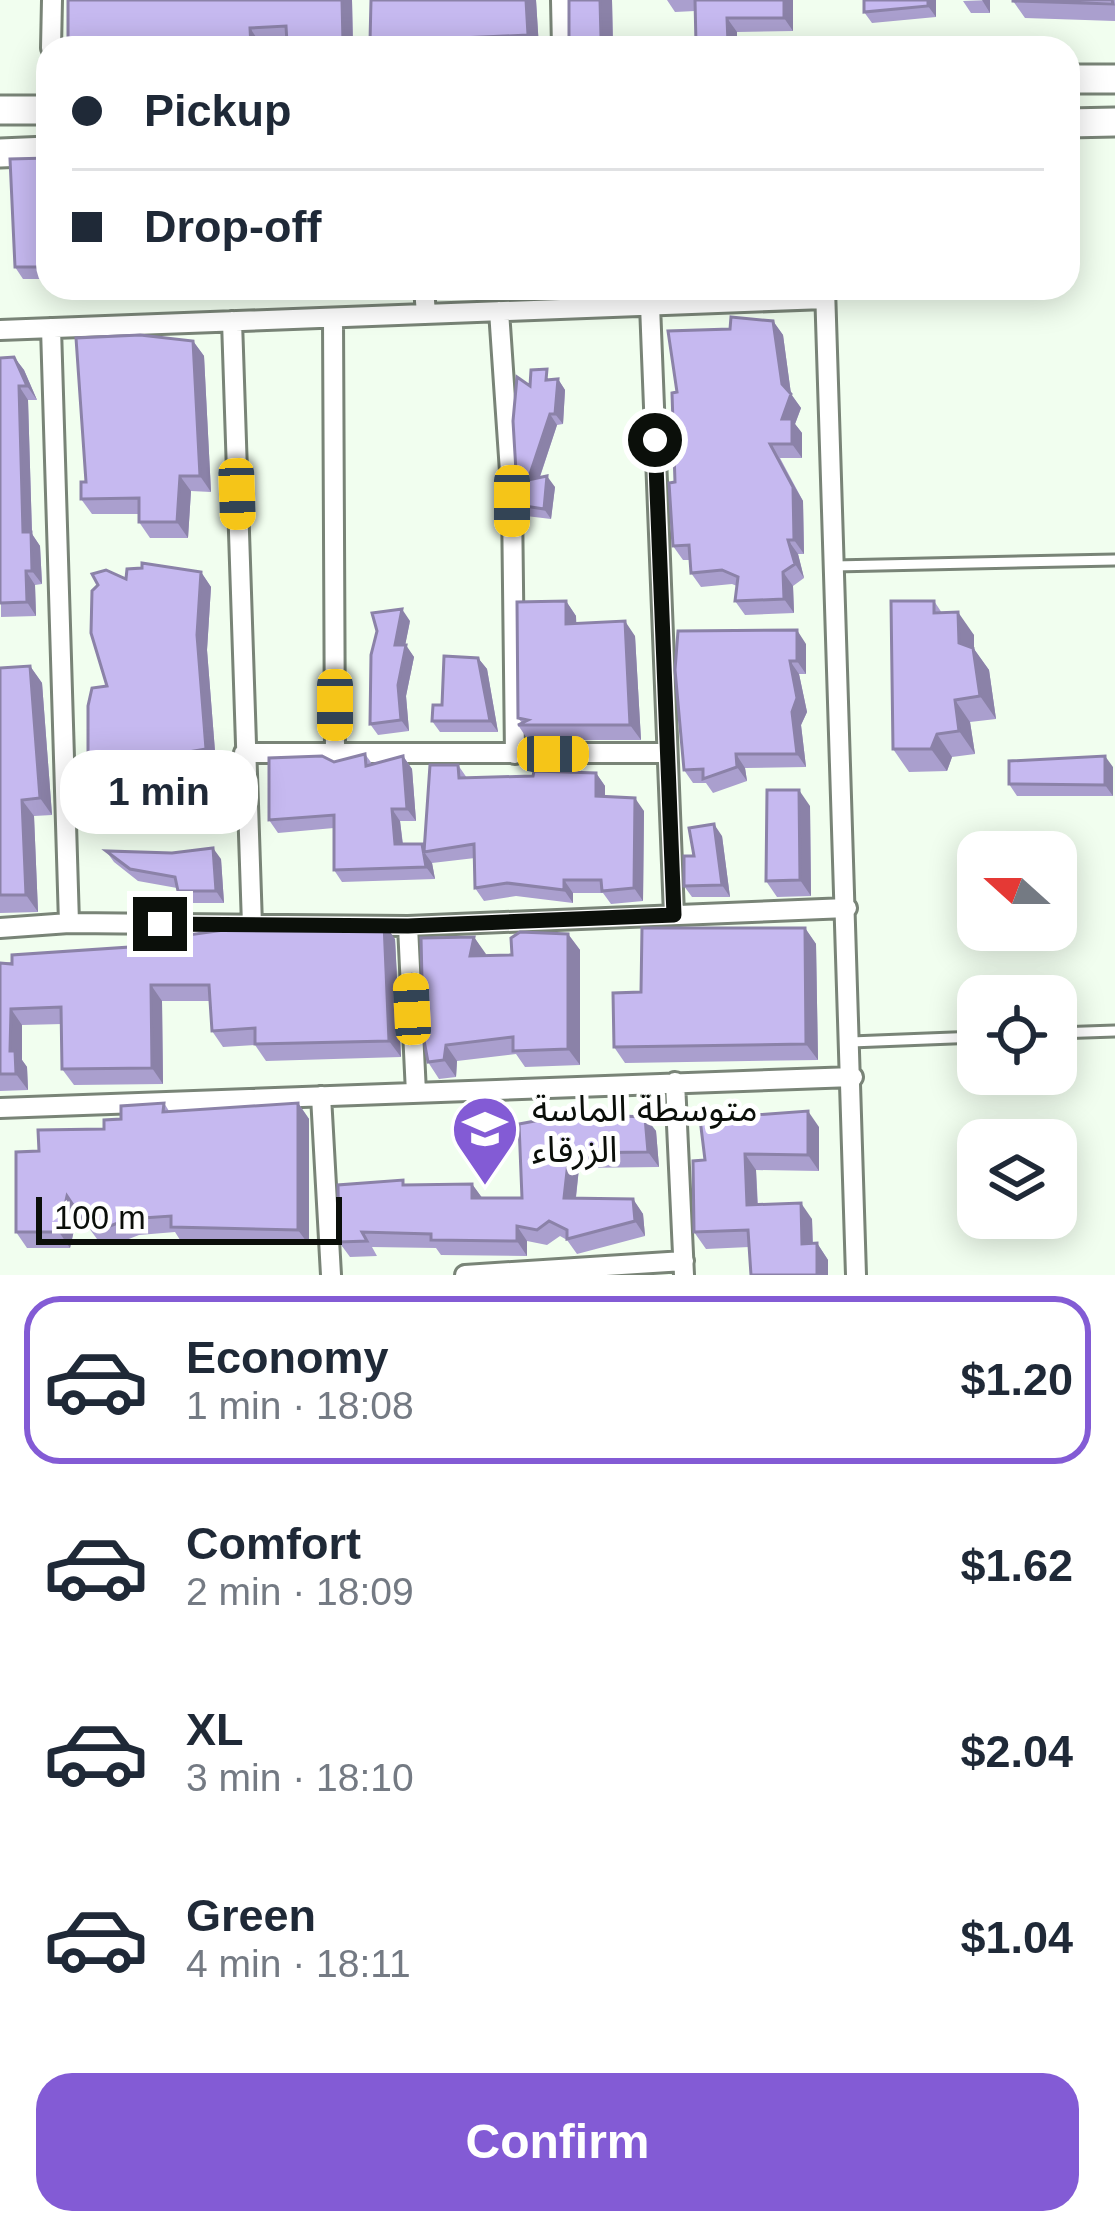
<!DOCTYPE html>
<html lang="en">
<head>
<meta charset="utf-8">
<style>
	body { margin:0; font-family:Helvetica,"Noto Sans Arabic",sans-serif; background:#f2f2f3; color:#1f2937; height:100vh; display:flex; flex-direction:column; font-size:45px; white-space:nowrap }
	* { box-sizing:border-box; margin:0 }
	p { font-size:39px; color:#747a83 }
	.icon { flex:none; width:66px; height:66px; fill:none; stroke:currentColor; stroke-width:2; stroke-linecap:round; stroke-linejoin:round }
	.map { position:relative; height:1275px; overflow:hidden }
	.details { display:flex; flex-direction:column; background:#fff; flex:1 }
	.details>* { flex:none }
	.top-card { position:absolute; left:36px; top:36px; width:1044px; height:264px; border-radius:36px; box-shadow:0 6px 30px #0003; display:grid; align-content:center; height:264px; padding:0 36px; background:#fff }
	.needle { width:78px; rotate:291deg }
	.buttons { position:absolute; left:957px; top:831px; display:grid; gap:24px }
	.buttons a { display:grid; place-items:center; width:120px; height:120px; border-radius:24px; background:#fff; box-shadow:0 6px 30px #0003; font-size:60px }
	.scale { position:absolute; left:36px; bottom:30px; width:306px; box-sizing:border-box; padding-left:12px; border:6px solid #0b0f0a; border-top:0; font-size:33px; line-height:42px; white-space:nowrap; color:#0b0f0a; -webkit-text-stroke:9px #fff; paint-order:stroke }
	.end { position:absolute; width:54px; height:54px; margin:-27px; border:15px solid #0b0f0a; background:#fff; box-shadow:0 0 0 6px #fff }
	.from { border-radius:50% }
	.bubble { position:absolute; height:84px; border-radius:36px; background:#fff; box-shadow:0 6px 30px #0003; font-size:39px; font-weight:600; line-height:84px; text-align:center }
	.car { position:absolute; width:36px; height:72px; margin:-36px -18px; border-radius:15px; box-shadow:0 0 9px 3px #0007; background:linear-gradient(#f5c518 24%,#345 0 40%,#f5c518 0 76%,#345 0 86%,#f5c518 0) }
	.top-card b { display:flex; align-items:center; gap:42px; height:114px; font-size:45px }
	.top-card b+b { border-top:3px solid #e0e1e3 }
	.top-card i { width:30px; height:30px; background:#1f2937 }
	ul { padding:21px 0 0; list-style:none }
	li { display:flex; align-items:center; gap:36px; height:168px; margin:0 24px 18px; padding:0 12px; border:6px solid transparent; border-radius:36px }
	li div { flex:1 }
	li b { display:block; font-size:45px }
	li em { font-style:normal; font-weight:600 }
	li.active { border-color:#835bd5 }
	li>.icon { width:108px; height:108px; stroke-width:1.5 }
	.cta { display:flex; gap:24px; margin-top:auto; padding:24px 36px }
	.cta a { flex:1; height:138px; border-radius:36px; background:#835bd5; color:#fff; font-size:48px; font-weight:600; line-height:138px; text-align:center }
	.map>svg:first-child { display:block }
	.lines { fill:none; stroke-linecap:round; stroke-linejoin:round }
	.service-casing { stroke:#798477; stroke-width:15 }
	.minor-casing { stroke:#798477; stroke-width:24 }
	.secondary-casing { stroke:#798477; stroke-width:33 }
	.service { stroke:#fff; stroke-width:9 }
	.minor { stroke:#fff; stroke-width:18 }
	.secondary { stroke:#fff; stroke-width:27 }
	.wall { fill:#aa9fce; fill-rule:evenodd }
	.shaded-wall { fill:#8b82a8 }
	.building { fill:#c6b9f0; stroke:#8b82a8; stroke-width:3; fill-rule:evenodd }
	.route { stroke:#0b0f0a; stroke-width:15 }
	.labels { text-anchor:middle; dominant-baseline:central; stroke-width:10; stroke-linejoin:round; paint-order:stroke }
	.poi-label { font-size:36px; fill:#0b0f0a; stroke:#fff; text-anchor:start }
</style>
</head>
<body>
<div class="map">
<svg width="1115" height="1275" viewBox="0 0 1115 1275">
	<rect width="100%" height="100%" fill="#f1feef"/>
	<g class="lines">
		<g class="service-casing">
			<path id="service" d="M834 566 1115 560
				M1056 1033 1115 1031
				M851 1042 978 1037"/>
		</g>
		<g class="minor-casing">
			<path id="minor" d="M561 0 562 48
				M51 48 52 0
				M424 288 426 314
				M825 288 856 1275
				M650 305 674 915
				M499 311 512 501 515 754
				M333 318 335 753
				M232 321 252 925
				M51 328 69 923
				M0 330 825 299
				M244 753H667
				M408 926 416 1093
				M0 928 69 923 408 926 847 908
				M675 1082 684 1275
				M321 1096 331 1275
				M0 1108 853 1077
				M465 1275 684 1261"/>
		</g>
		<g class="secondary-casing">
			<path id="secondary" d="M1068 79H1115
				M0 110H48
				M1068 123 1115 122
				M0 153 48 151"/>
		</g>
		<use href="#service" class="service"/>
		<use href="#minor" class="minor"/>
		<use href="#secondary" class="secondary"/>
	</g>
	<path class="wall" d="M352 0 353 48H290L286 42 260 43 261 48 68 47Z
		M371 0H536L539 48H374L370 42Z
		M569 0H612L613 48H576L569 39Z
		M667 0H793V31L737 32V48H699L696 44 695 11 675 12Z
		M864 0H936V17L872 23 864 12Z
		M990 0V13H971L963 1Z
		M1115 0V21L1025 18 1013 1Z
		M48 158V279H23L15 267Z
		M773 321 783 335 791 394 801 408 795 424 802 433V458H780L803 501 804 554H798L804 578 793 586 794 613 745 615 735 601 737 586 732 584 701 587 691 573 690 560H683L673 546 677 392 730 329Z
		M193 341 204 356 211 492 191 491 188 538H150L139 522V514H92L81 499 86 482Z
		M14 357 24 370 37 400H28L32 534 40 546 42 584 35 585 36 616 1 617 0 358Z
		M558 379 565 390 563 424 557 425 540 477 555 487 551 519 526 516 518 505 530 386Z
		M201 572 211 587 207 650 216 764 193 767 191 781 209 811 97 814 86 799 92 760 88 755 107 686 126 579ZM155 768 144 787 124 784 123 769Z
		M566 601 576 616V623L635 636 641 740H528L518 725 522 723 518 718Z
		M934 601 942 613 974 635V649L989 670 996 719 970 722 975 754 952 757 947 771 909 772 893 749Z
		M410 621 405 645 414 657 406 696 409 731 378 735 370 724Z
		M806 644V674H799L807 712 801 725 806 767 745 768 747 781 713 793 706 783H693L684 770Z
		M478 658 487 669 498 732H440L432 721Z
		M30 666 42 683 52 815 34 816 38 912 0 913V668Z
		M365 754 373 765 403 756 412 769 416 821H400L403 844 424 847 458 765 467 778 596 773 605 786V796L644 811 643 901 611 904 603 893H573V903L516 896 484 901 475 888V858L432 863 435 879 342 882 334 870V828L278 833 269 820 334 762Z
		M1113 767V796H1017L1009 784Z
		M810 806 811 896 777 897 766 881Z
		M722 836 730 897H692L684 886 694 856Z
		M106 851 221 859 224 903H186L177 888 138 881 114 862Z
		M805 928 816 944 818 1060 625 1063 614 1047 641 992Z
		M568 934 580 950V1065L525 1067 516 1054 457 1061 456 1077 439 1079 428 1062 422 980 474 937 486 956 512 955Z
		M395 939 401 1057 266 1061 255 1045 223 1047 212 1031 210 1001H162L163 1084 74 1085 62 1069V1024L22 1025V1060L27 1067 28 1090 0 1091V963Z
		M164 1103 169 1111 298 1103 309 1119V1245L182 1243 175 1232 139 1235 116 1244 97 1239 78 1213 70 1248H27L16 1232 39 1151 104 1129 121 1119Z
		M645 1117 656 1131 659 1167 579 1168 576 1198 633 1199 643 1214 645 1236 577 1254 567 1240 560 1236 547 1245 527 1241V1256L441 1255 436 1248 372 1247 377 1256 350 1257 339 1242 406 1185 472 1184 482 1198H522L519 1124Z
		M819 1127V1171L756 1170 758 1205 812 1219 813 1244 817 1243 828 1260 749 1247 706 1249 694 1232 705 1160Z"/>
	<path class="shaded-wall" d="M342 0H352L353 48H346L343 43Z
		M526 0H536L539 48 528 35Z
		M600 0H612L613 48H608L601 38Z
		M784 0H793V31L784 18Z
		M928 0H936V17L928 6Z
		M982 0H990V13Z
		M727 18 737 32V48H732L728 43Z
		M250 28 260 43 261 48 251 47Z
		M773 321 783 335 791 394 801 408 795 424 802 433V458L792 444 782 419V384Z
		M193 341 204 356 211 492 200 476Z
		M14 357 24 370 37 400 27 386Z
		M558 379 565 390 563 424 555 414Z
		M19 386 28 400 32 534 40 546 42 584 32 571 23 532Z
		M550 414 557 425 535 491 528 480Z
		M770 444 803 501 804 554 794 540Z
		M180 476 191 491 188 538 177 522Z
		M547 476 555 487 551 519 544 509Z
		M788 540 798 554 804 578 795 564Z
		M26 571 35 585 36 616 27 602Z
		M201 572 211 587 207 650 216 764 206 749 197 635Z
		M783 572 793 586 794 613 784 599Z
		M566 601 576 616 577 638 566 624Z
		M402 609 410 621 403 656 395 645Z
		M958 612 974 635V649L989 670 996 719 980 696 959 643Z
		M625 621 635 636 641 740 630 725Z
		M797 630 806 644V674L797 661Z
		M406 645 414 657 406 696 409 731 401 720 398 685Z
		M478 658 487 669 498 732 490 721Z
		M790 661 799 674 807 712 801 725 806 767 797 754 792 712Z
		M30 666 42 683 52 815 40 798Z
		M955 700 970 722 975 754 959 731Z
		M937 734 952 757 947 771 931 749Z
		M182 753 193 767 191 781 209 811 199 796 180 777Z
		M113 754 123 769 124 798 113 783Z
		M736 754 745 768 747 781 737 767Z
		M403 756 412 769 416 821 407 809Z
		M1105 756 1113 767V796L1105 785Z
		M596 773 605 786V809L596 796Z
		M799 790 810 806 811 896 800 880Z
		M635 798 644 811 643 901 634 888Z
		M22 800 34 816 38 912 26 895Z
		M392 809 400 821 404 856 395 844Z
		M714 824 722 836 730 897 722 885Z
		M422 844 427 851 424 852 432 863 435 879 426 867Z
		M213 848 221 859 224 903 216 891Z
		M564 880 573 893V903L564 890Z
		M384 923 395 939 401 1057 389 1041Z
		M805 928 816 944 818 1060 806 1044Z
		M568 934 580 950V1065L568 1049Z
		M474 937 486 954 482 972 470 956Z
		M151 985 162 1001 163 1084 152 1068Z
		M11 1009 22 1025V1060L27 1067 28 1090 16 1074 10 1051Z
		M446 1045 457 1061 456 1077 444 1060Z
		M298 1103 309 1119V1245L298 1230Z
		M808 1111 819 1127V1171L808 1155Z
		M645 1117 656 1131 659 1167 648 1152Z
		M569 1153 579 1168 574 1213 564 1198Z
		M745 1154 756 1170 758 1221 747 1205Z
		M472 1184 483 1199 472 1198Z
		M67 1196 78 1212 70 1248 59 1232Z
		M633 1199 643 1214 645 1236 635 1221Z
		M801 1203 812 1219 813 1261 802 1244Z
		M517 1226 527 1241V1256L517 1241Z
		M817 1243 828 1260V1275H817Z"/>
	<path class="building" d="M68 0H342L343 43H287L286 26 250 28 251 47H68Z
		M371 0H526L528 35 370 42Z
		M569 0H600L601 38 569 39Z
		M695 0H784V18H727L728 43 696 44Z
		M864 0H928V6L864 12Z
		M1013 0H1112L1113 4 1013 1Z
		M48 158V267H15L10 159Z
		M731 317 773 321 782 384 791 394 782 419H792V444H770L793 487 794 540H788L795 564 783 572 784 599 735 601 738 577 722 570 691 573 689 545 673 546 669 483 675 482 672 393 677 392 668 331 730 329Z
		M140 335 193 341 200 476H180L177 522H139V498L81 499V482H86L76 338Z
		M14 357 27 386H19L23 532H31L32 571H26L27 602 0 603V358Z
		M547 369 546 380 558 379 555 414H550L528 480 547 476 544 509 518 505 513 421 517 377 530 386 531 370Z
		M142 563 201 572 197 635 206 749 182 753 180 777 191 781 199 796 86 799 93 755H88V706L92 688 107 686 91 633 92 591 98 585 92 574 106 570 126 579 127 569 142 568ZM164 753 144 787 113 783V754Z
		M566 601V624L625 621 630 725H518L528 720 518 718 517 602Z
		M891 601H934V613L958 612 959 643 973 648 980 696 955 700 959 731 937 734 931 749H893Z
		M402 609 395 645H406L398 685 401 720 370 724 371 655 377 631 372 613Z
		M797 630V661H790L797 698 792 712 797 754H736L737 767 703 779V769L684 770 675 670 678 631Z
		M444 656 478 658 490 721H432L433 705H442Z
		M30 666 40 798 22 800 26 895H0V668Z
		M365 754 366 766 403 756 407 809H392L395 844H422L426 867 334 870V815L269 820V758L322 756 334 762Z
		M1105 756V785L1009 784V761Z
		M430 765H458L459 778 533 776 534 771 596 773V796L635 798 634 888 602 891 601 880H564V890L507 883 475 888 474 844 424 852Z
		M767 790H799L800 880 766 881Z
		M714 824 722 885 684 886V856H694L689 828Z
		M213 848 216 891H178L175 877 130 869 106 851 172 853Z
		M384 923 389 1041 255 1044V1028L212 1031 209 985H151L152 1068 62 1069 61 1007 11 1009 10 1051H15L16 1074H0V963L12 964V955L159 945V939L253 926 292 930Z
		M642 928H805L806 1044 614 1047 613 993 641 992Z
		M520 932 568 934V1049L513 1051V1037L446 1045 444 1060 428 1062 413 980V975L422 980 421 938 474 937 470 956 512 955 511 938Z
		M164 1103 163 1112 298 1103V1230L171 1227V1216L128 1219 105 1228 85 1223 67 1196 59 1232H16V1152L39 1151 38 1130 104 1129V1120L121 1119V1106Z
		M808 1111V1155L745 1154 747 1205 801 1203 802 1244 817 1243V1275H751L748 1230 694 1232 693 1161 705 1160 700 1119Z
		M572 1114 645 1117 648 1152 569 1153 564 1198 633 1199 635 1221 567 1239V1230L549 1221 537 1230 517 1226V1241L431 1240V1234L362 1232 367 1241 339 1242 338 1185 403 1180V1185L472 1184V1198H522L519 1124Z"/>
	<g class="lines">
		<path class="route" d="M160 924 408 926 674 915 655 440"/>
	</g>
	<defs>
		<g id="school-pin" transform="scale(3.45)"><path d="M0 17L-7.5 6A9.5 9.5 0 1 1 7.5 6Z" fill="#835bd5" stroke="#fff"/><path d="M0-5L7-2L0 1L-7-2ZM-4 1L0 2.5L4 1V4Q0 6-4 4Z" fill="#fff"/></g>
	</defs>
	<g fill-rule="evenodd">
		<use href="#school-pin" x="485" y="1129"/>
	</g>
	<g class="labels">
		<g class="poi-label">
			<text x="532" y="1108">متوسطة الماسة<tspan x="532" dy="41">الزرقاء</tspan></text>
		</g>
	</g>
</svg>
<div class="buttons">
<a><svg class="needle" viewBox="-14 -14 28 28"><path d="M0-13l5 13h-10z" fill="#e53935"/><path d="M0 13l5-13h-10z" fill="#747a83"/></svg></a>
<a><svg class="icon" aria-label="locate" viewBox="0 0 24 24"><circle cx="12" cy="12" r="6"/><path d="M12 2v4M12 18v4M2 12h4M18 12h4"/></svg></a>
<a><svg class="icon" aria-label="layers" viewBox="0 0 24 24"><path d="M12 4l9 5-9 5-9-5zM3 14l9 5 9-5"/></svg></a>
</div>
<div class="scale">100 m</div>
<i class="end from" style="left:655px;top:440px"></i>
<i class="end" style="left:160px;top:924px"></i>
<div class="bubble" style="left:60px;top:750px;width:198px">1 min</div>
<i class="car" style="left:237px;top:494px;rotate:178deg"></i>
<i class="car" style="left:512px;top:501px;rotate:180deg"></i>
<i class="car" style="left:335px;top:705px;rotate:180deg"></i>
<i class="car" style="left:553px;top:754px;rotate:90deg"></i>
<i class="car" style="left:412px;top:1009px;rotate:357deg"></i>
<div class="top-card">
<b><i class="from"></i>Pickup</b>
<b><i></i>Drop-off</b>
</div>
</div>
<section class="details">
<ul>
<li class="active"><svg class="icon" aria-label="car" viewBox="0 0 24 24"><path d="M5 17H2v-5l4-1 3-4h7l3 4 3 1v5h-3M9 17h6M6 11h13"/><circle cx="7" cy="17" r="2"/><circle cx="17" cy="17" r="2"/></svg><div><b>Economy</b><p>1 min · 18:08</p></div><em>$1.20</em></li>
<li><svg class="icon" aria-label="car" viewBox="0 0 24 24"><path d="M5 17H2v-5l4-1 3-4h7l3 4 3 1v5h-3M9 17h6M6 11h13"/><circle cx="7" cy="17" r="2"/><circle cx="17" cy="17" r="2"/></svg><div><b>Comfort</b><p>2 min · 18:09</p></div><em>$1.62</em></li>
<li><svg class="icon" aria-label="car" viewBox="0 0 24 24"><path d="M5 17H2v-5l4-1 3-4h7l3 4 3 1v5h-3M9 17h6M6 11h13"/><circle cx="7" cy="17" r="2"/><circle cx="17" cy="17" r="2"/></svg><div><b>XL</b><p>3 min · 18:10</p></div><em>$2.04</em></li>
<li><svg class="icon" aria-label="car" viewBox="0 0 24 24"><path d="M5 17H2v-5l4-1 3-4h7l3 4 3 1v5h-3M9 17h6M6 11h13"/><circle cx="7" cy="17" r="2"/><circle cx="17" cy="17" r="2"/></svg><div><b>Green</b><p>4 min · 18:11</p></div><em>$1.04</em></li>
</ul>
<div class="cta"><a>Confirm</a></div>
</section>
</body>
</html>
